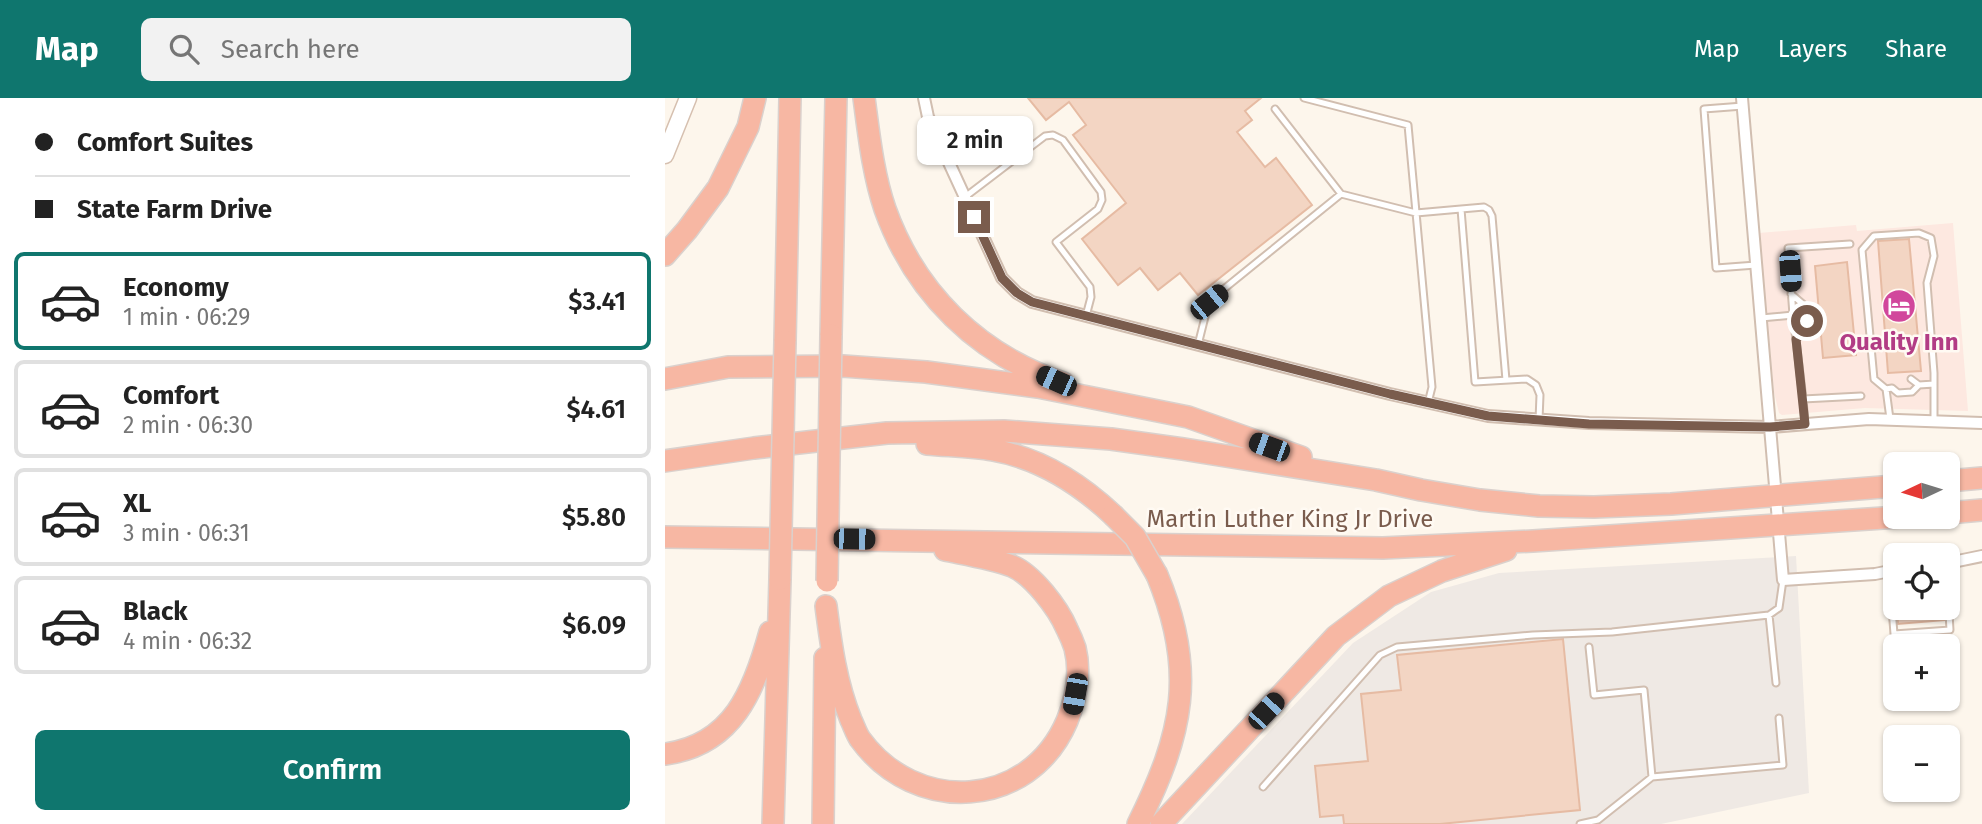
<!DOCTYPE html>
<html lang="en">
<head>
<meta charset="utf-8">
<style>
	body { margin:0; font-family:"Fira Sans",sans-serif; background:#f2f2f2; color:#222; height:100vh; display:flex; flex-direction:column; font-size:26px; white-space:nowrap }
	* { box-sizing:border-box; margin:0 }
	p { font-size:23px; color:#767676 }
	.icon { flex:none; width:38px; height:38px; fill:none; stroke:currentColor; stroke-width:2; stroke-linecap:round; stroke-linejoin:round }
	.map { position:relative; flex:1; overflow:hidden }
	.drawer { display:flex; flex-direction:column; background:#fff; width:665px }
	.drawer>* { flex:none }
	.top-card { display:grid; align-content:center; height:154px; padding:0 35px; background:#fff }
	.needle { width:46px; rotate:266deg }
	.fabs { position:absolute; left:1218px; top:354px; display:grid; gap:14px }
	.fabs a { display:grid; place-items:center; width:77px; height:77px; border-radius:10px; background:#fff; box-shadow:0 2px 5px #0004; font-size:35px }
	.end { position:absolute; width:32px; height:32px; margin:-16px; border:9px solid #7a5c4d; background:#fff; box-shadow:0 0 0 4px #fff }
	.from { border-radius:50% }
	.bubble { position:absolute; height:49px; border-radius:10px; background:#fff; box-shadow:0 2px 5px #0004; font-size:23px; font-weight:600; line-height:49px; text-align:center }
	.car { position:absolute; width:21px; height:42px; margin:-21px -10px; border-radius:9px; box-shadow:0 0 5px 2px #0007; background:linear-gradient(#222 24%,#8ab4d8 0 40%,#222 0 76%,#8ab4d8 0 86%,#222 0) }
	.top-card b { display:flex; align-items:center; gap:24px; height:66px; font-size:26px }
	.top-card b+b { border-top:2px solid #e0e0e0 }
	.top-card i { width:18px; height:18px; background:#222 }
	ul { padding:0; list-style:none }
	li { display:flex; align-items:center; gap:21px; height:98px; margin:0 14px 10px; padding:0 21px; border:4px solid #e0e0e0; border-radius:10px }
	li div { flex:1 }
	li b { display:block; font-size:26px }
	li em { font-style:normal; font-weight:600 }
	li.selected { border-color:#0f766e }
	li>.icon { width:63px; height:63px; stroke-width:1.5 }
	.button { display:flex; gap:14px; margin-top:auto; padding:14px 35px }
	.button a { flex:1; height:80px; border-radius:10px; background:#0f766e; color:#fff; font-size:28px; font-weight:600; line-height:80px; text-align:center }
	header { display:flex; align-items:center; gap:42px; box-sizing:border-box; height:98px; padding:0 35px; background:#0f766e; color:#fff }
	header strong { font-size:33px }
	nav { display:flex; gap:38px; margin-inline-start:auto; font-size:24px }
	.search { width:490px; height:63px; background:#f2f2f2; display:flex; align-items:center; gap:18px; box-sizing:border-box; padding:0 24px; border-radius:10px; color:#767676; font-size:26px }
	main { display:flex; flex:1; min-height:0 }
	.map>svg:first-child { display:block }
	.commercial { fill:#fde8e0 }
	.industrial { fill:#efe9e4 }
	.building { fill:#f3d5c3; stroke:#e6bba3; stroke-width:2 }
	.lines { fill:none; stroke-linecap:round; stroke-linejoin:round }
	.lane-casing { stroke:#d1beb0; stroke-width:9 }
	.street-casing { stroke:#d1beb0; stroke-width:14 }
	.secondary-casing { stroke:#d6c0b0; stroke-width:19 }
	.highway-casing { stroke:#dad1cd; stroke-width:24 }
	.lane { stroke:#fff; stroke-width:5 }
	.street { stroke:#fff; stroke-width:10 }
	.secondary { stroke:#fff; stroke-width:16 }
	.highway { stroke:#f7b7a3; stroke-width:21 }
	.highway-bridge-casing { stroke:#dad1cd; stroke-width:24; stroke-linecap:butt }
	.highway-bridge { stroke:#f7b7a3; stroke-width:21 }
	.route { stroke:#7a5c4d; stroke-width:9 }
	.labels { text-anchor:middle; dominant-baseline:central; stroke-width:5; stroke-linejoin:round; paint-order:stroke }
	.hotel-label { font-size:24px; font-weight:bold; fill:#b23c85; stroke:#fffaf3 }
	.street-label { font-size:24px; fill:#7a5c4d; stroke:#fffaf3 }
</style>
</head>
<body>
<header>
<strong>Map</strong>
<div class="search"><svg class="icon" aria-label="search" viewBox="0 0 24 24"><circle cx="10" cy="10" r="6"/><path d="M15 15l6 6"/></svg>Search here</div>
<nav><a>Map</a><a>Layers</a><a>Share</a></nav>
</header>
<main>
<section class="drawer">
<div class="top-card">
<b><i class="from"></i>Comfort Suites</b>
<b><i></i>State Farm Drive</b>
</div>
<ul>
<li class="selected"><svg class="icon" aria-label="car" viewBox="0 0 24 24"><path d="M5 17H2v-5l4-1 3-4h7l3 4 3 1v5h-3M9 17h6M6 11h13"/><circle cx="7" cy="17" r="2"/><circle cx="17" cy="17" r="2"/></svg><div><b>Economy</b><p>1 min · 06:29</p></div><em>$3.41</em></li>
<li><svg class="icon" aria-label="car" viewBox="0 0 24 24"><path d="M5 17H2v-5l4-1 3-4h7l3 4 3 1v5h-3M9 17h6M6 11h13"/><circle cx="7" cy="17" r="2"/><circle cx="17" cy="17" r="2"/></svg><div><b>Comfort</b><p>2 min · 06:30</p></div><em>$4.61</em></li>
<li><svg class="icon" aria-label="car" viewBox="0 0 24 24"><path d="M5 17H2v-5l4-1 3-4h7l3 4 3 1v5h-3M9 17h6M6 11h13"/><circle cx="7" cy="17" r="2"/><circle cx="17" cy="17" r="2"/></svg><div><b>XL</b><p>3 min · 06:31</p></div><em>$5.80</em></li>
<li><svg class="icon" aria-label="car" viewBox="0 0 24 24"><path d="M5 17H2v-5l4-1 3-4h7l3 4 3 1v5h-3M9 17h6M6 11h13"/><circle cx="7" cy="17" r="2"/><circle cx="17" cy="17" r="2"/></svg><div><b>Black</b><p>4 min · 06:32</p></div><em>$6.09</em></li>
</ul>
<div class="button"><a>Confirm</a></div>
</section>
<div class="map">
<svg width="1317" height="726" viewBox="0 0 1317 726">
	<rect width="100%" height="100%" fill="#fdf6ec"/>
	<path class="commercial" d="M1288 125 1303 313 1200 310 1117 317 1114 315 1109 294 1094 135 1191 127 1192 133Z"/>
	<path class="industrial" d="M1131 458 1144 695 996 726H517L688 545 766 494 834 475Z"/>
	<path class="building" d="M363 0H596L580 13 587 22 572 34 600 69 611 60 647 107 533 197 515 175 493 192 475 170 453 187 417 141 461 105 408 37 421 27 404 4 381 22Z
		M1244 141 1256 273 1223 275 1213 143Z
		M1182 164 1191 257 1158 260 1150 168Z
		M1232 509H1278L1279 522 1233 526Z
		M898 541 915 712 775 726H679L678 717 655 719 650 668 703 663 696 596 736 592 732 557Z"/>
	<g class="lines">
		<g class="lane-casing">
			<path id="lane" d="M639 0 743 27 767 289 763 305
				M1078 8 1039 11 1051 170 1091 167
				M610 11 676 96 751 115 796 111 810 284 862 281 871 287 875 297 874 322
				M300 99 380 38 388 37 398 42 436 94 437 102 433 111 391 144 425 189 426 199 421 218
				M796 111 819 109 824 112 827 118 841 282
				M1126 196 1139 207
				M1128 217 1138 301
				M1096 220 1128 217 1123 150 1185 146
				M1131 241 1141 232 1142 223
				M533 247 544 203 676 96
				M1246 281 1254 287 1269 286
				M1254 287 1247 294 1233 295 1227 290 1221 291 1209 281 1197 152 1209 138 1254 135 1266 140 1269 158 1262 185 1269 275V323
				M1221 291 1225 321
				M1140 326 1138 301 1196 298
				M1224 473 1229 536 1285 532 1283 499
				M1104 517 1111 585
				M924 549 929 597 979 592 987 679
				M598 689 715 557 732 549 868 537 947 534 1104 517 1114 510 1118 482
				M915 726 933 722 987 679 1118 667 1114 620"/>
		</g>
		<g class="street-casing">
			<path id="street" d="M259 0 263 19 337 180 352 195 367 204 725 296 823 318 924 325 1105 329 1204 321 1317 325
				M1077 0 1118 482 1210 476 1230 472
				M1283 465 1317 458"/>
		</g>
		<g class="secondary-casing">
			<path id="secondary" d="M0 57 23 0"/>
		</g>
		<g class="highway-casing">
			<path id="highway" d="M199 0C204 37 208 76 220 111 250 195 313 257 398 285
				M0 157 22 132 53 90 83 29 90 0
				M166 237 171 0
				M120 243 125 0
				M0 281 63 269 178 268 261 274 373 289 523 319 636 359
				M262 346C284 348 307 348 328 352 374 360 415 386 448 417
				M0 363 89 350 222 335 339 333 446 341 518 351 711 382 756 392 815 402 874 408 929 409 1006 406 1230 388
				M1283 383 1317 380
				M1283 415 1317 412
				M0 439 718 450 868 443 1249 418
				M161 508C166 547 171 585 186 622 189 628 191 635 195 641 250 717 364 712 402 623 411 601 416 574 410 550 408 544 405 537 402 531 393 510 368 477 347 468 329 461 299 456 280 452
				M0 656C68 647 89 593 105 534
				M108 726 115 481
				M158 726 160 560
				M473 726C518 636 532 573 492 477
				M496 726 671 538 724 498 777 473 841 452"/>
		</g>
		<use href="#lane" class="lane"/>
		<use href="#street" class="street"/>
		<use href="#secondary" class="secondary"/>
		<use href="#highway" class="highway"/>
		<g class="highway-bridge-casing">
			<path id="highway-bridge" d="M448 417 470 439 492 477
				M115 481 120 243
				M162 483 166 237"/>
		</g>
		<use href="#highway-bridge" class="highway-bridge"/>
	</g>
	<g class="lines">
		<path class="route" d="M309 119 337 180 352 195 367 204 725 296 823 318 924 326 1105 329 1140 326 1131 241 1141 232 1142 223"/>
	</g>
	<defs>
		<g id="hotel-disc" transform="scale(1.75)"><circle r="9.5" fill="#d1479c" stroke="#fffaf3"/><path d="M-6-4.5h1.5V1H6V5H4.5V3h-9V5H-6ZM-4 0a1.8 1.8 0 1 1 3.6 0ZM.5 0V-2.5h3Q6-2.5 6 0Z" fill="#fff"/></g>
	</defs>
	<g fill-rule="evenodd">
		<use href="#hotel-disc" x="1234" y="208"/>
	</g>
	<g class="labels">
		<g class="hotel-label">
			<text x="1234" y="244">Quality Inn</text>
		</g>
		<g class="street-label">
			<text x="625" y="421">Martin Luther King Jr Drive</text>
		</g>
	</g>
</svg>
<div class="fabs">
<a><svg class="needle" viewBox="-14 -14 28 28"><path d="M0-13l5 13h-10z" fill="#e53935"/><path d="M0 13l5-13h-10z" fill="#767676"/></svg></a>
<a><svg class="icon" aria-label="locate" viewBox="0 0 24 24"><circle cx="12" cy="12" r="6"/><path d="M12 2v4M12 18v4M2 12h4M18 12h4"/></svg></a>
<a>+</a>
<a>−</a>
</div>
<i class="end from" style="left:1142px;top:223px"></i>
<i class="end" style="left:309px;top:119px"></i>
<div class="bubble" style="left:252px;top:18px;width:116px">2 min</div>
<i class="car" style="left:1125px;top:173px;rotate:176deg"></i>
<i class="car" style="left:544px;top:204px;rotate:51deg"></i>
<i class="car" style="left:391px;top:283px;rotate:294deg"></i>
<i class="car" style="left:604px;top:349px;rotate:290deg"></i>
<i class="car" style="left:189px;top:441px;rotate:91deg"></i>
<i class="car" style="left:410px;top:596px;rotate:190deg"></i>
<i class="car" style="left:601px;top:613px;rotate:43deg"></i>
</div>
</main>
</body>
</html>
